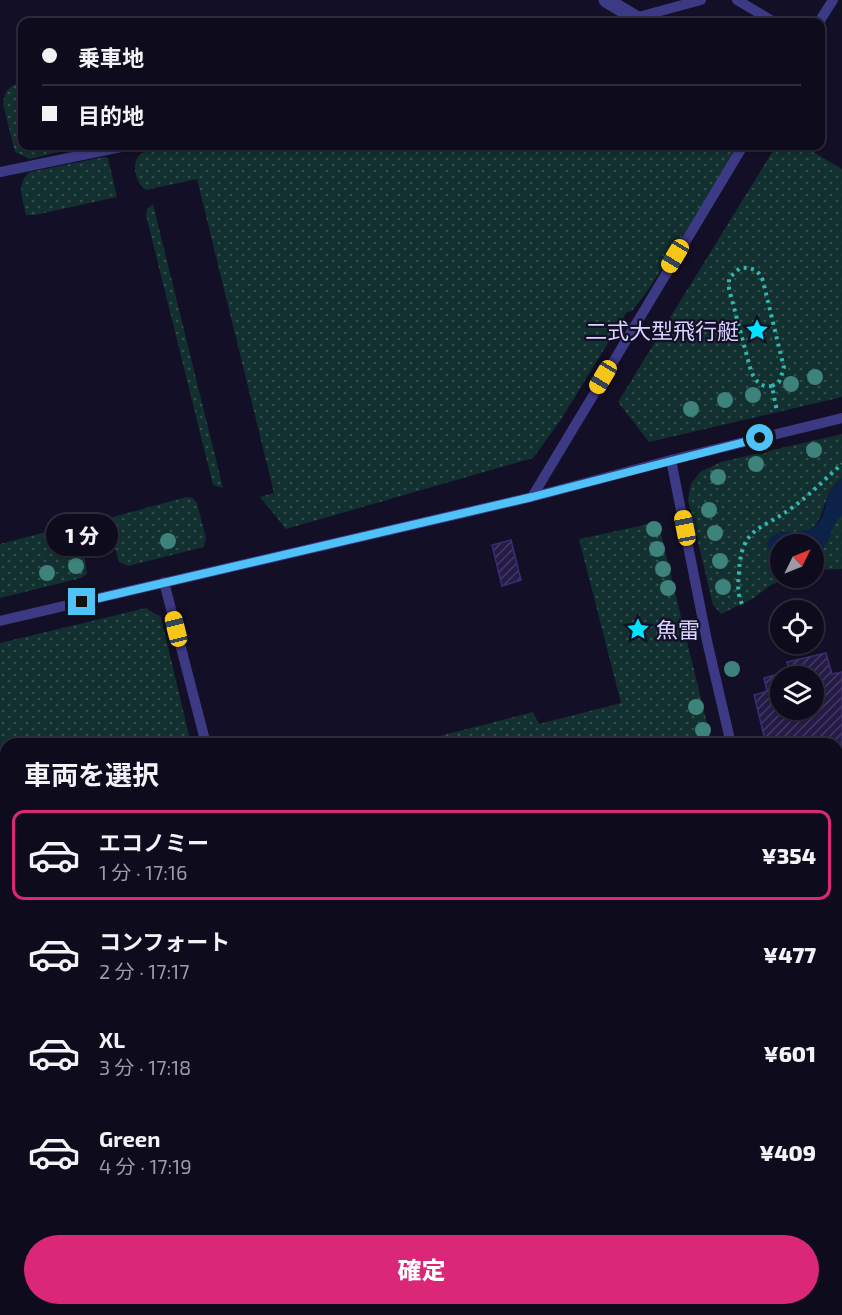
<!DOCTYPE html>
<html lang="ja">
<head>
<meta charset="utf-8">
<style>
	body { margin:0; font-family:"Exo 2","Noto Sans JP",sans-serif; background:#1c1929; color:#f1f3f6; height:100vh; display:flex; flex-direction:column; font-size:22px; white-space:nowrap }
	* { box-sizing:border-box; margin:0 }
	p { font-size:20px; color:#9b9ba3 }
	.icon { flex:none; width:33px; height:33px; fill:none; stroke:currentColor; stroke-width:2; stroke-linecap:round; stroke-linejoin:round }
	.map { position:relative; flex:1; overflow:hidden }
	.details { position:absolute; left:0px; top:738px; width:843px; height:578px; display:flex; flex-direction:column; background:#0e0b1c; border-radius:18px 18px 0 0; box-shadow:0 2px 4px #0004,0 0 0 2px #2e2b3b }
	.details>* { flex:none }
	.top-card { position:absolute; left:18px; top:18px; width:807px; height:132px; border-radius:12px; box-shadow:0 2px 4px #0004,0 0 0 2px #2e2b3b; display:grid; align-content:center; height:132px; padding:0 24px; background:#0e0b1c }
	.needle { width:39px; rotate:47deg }
	.fabs { position:absolute; left:770px; top:534px; display:grid; gap:12px }
	.fabs a { display:grid; place-items:center; width:54px; height:54px; border-radius:50%; background:#0e0b1c; box-shadow:0 2px 4px #0004,0 0 0 2px #2e2b3b; font-size:30px }
	.end { position:absolute; width:27px; height:27px; margin:-14px; border:8px solid #4fc3f7; background:#111; box-shadow:0 0 0 3px #111 }
	.from { border-radius:50% }
	.bubble { position:absolute; height:42px; border-radius:21px; background:#0e0b1c; box-shadow:0 2px 4px #0004,0 0 0 2px #2e2b3b; font-size:20px; font-weight:800; line-height:42px; text-align:center }
	.car { position:absolute; width:18px; height:36px; margin:-18px -9px; border-radius:8px; box-shadow:0 0 4px 2px #0007; background:linear-gradient(#f5c518 24%,#345 0 40%,#f5c518 0 76%,#345 0 86%,#f5c518 0) }
	.top-card b { display:flex; align-items:center; gap:21px; height:57px; font-size:22px }
	.top-card b+b { border-top:2px solid #2e2b3b }
	.top-card i { width:15px; height:15px; background:#f1f3f6 }
	ul { padding:0; list-style:none }
	li { display:flex; align-items:center; gap:18px; height:90px; margin:0 12px 9px; padding:0 12px; border:3px solid transparent; border-radius:12px }
	li div { flex:1 }
	li b { display:block; font-size:22px }
	li em { font-style:normal; font-weight:800 }
	li.active { border-color:#db2777 }
	li>.icon { width:54px; height:54px; stroke-width:1.5 }
	h2 { padding:0 24px; font-size:27px; line-height:72px }
	.action { display:flex; gap:12px; margin-top:auto; padding:12px 24px }
	.action a { flex:1; height:69px; border-radius:36px; background:#db2777; color:#fff; font-size:24px; font-weight:800; line-height:69px; text-align:center }
	.map>svg:first-child { display:block }
	.grass { fill:url(#grass-dots) }
	.pitch { fill:#12302f }
	.water { fill:#0c2248 }
	.building { fill:url(#building-hatch); stroke:#3b2d73; stroke-width:1.5; fill-rule:evenodd }
	.lines { fill:none; stroke-linecap:round; stroke-linejoin:round }
	.path { stroke:#2fb8b0; stroke-width:4; stroke-dasharray:3 4.5; stroke-linecap:butt }
	.lane { stroke:#3d3a85; stroke-width:10 }
	.street { stroke:#3d3a85; stroke-width:15 }
	.tree { fill:#3d827b }
	.route { stroke:#4fc3f7; stroke-width:8 }
	.labels { text-anchor:middle; dominant-baseline:central; stroke-width:4.5; stroke-linejoin:round; paint-order:stroke }
	.poi-label { font-size:22px; fill:#d9d4ff; stroke:#130f26; text-anchor:end }
</style>
</head>
<body>
<div class="map">
<svg width="842" height="1315" viewBox="0 0 842 1315">
	<defs>
		<pattern id="grass-dots" width="8" height="8" patternUnits="userSpaceOnUse" patternTransform="scale(1.5)"><rect width="8" height="8" fill="#12302f"/><path d="M2 2h.1M6 6h.1" fill="none" stroke="#344d4e" stroke-width="1.8" stroke-linecap="round"/></pattern>
		<pattern id="building-hatch" width="6" height="6" patternUnits="userSpaceOnUse" patternTransform="scale(1.5)"><rect width="6" height="6" fill="#241b47"/><path d="M-1 1l2-2M0 6l6-6M5 7l2-2" fill="none" stroke="#433b63"/></pattern>
	</defs>
	<rect width="100%" height="100%" fill="#130f26"/>
	<path class="grass" d="M22 82V146H82L30 159 15 152 3 104C4 91 10 85 22 82Z
		M165 146H740L649 289 632 311 627 312 560 421 533 458 286 529 260 497 274 493 197 179 146 190C140 186 138 182 136 175 131 152 147 150 165 146Z
		M776 146H803L842 169V397L649 442 618 402Z
		M104 157 108 158 117 197 35 215H26C23 199 15 184 30 172Z
		M153 204 223 488 213 485 146 215 147 209Z
		M842 434V478C838 482 832 487 830 492 817 519 822 538 781 531L774 559 780 563V578H788L771 585 752 599 721 614 713 605 688 500 691 484 700 472 721 462Z
		M186 497 192 498 197 503 206 538 204 547 128 566 119 562 107 521 113 517Z
		M842 515V569L813 570V559C826 547 828 525 842 515Z
		M658 522 712 744H408L533 712 539 724 621 703 579 539Z
		M80 523 87 574 81 578 0 598V544Z
		M146 608 161 617 191 744H6V875L0 877V643Z
		M842 879V1004L837 1005V880Z"/>
	<path class="pitch" d="M6 875V1068L0 1070V877Z"/>
	<path class="water" d="M842 478V515C832 522 832 534 826 544 823 550 818 554 813 559V544H780V563C772 558 769 552 767 543 777 525 794 536 810 529 825 523 824 505 830 492 832 487 838 482 842 478Z"/>
	<path class="building" d="M511 540 521 580 502 586 492 545Z
		M826 653 832 674 842 672V827L837 829V744H766L754 695 767 691 764 678 789 671 787 662ZM780 676H813V710H780Z
		M6 1307V1310H235L236 1315H0V1308Z"/>
	<g class="lines">
		<path class="path" d="M772 386C761 388 755 381 751 371L729 289V278L740 268C752 267 759 270 763 281L784 368 779 382 772 386 777 412
			M742 604C737 593 738 584 739 573 741 525 762 531 793 507 811 494 826 478 842 464"/>
		<path class="lane" d="M737 0 774 22
			M620 22 701 0
			M819 22 833 0
			M0 172 126 146
			M671 460 707 641 731 744
			M532 497 743 146
			M164 582 206 744
			M0 621 532 497 671 460 842 418
			M837 852 842 850
			M837 1024 842 1023
			M0 1100 6 1099
			M0 1237 6 1236
			M279 1310 280 1315"/>
		<path class="street" d="M606 0 636 18"/>
	</g>
	<g class="tree">
		<circle cx="815" cy="377" r="8"/>
		<circle cx="791" cy="384" r="8"/>
		<circle cx="753" cy="395" r="8"/>
		<circle cx="725" cy="400" r="8"/>
		<circle cx="691" cy="409" r="8"/>
		<circle cx="814" cy="450" r="8"/>
		<circle cx="756" cy="464" r="8"/>
		<circle cx="718" cy="477" r="8"/>
		<circle cx="709" cy="510" r="8"/>
		<circle cx="654" cy="529" r="8"/>
		<circle cx="715" cy="533" r="8"/>
		<circle cx="168" cy="541" r="8"/>
		<circle cx="657" cy="549" r="8"/>
		<circle cx="720" cy="561" r="8"/>
		<circle cx="76" cy="566" r="8"/>
		<circle cx="663" cy="569" r="8"/>
		<circle cx="47" cy="573" r="8"/>
		<circle cx="723" cy="587" r="8"/>
		<circle cx="668" cy="588" r="8"/>
		<circle cx="732" cy="669" r="8"/>
		<circle cx="696" cy="707" r="8"/>
		<circle cx="703" cy="730" r="8"/>
	</g>
	<g class="lines">
		<path class="route" d="M82 602 532 497 760 438"/>
	</g>
	<defs>
		<g id="sight-bare" transform="scale(1.8)"><path d="M0-6L1.8-2.2L6-1.7L2.9 1.2L3.7 5.4L0 3.3L-3.7 5.4L-2.9 1.2L-6-1.7L-1.8-2.2Z" fill="#00e5ff" stroke="#130f26" stroke-width="2.5" paint-order="stroke"/></g>
	</defs>
	<g fill-rule="evenodd">
		<use href="#sight-bare" x="757" y="330"/>
		<use href="#sight-bare" x="638" y="629"/>
	</g>
	<g class="labels">
		<g class="poi-label">
			<text x="739" y="330">二式大型飛行艇</text>
			<text x="656" y="629" text-anchor="start">魚雷</text>
		</g>
	</g>
</svg>
<div class="fabs">
<a><svg class="needle" viewBox="-14 -14 28 28"><path d="M0-13l5 13h-10z" fill="#e53935"/><path d="M0 13l5-13h-10z" fill="#9b9ba3"/></svg></a>
<a><svg class="icon" aria-label="locate" viewBox="0 0 24 24"><circle cx="12" cy="12" r="6"/><path d="M12 2v4M12 18v4M2 12h4M18 12h4"/></svg></a>
<a><svg class="icon" aria-label="layers" viewBox="0 0 24 24"><path d="M12 4l9 5-9 5-9-5zM3 14l9 5 9-5"/></svg></a>
</div>
<i class="end from" style="left:760px;top:438px"></i>
<i class="end" style="left:82px;top:602px"></i>
<div class="bubble" style="left:46px;top:514px;width:72px">1 分</div>
<i class="car" style="left:675px;top:256px;rotate:211deg"></i>
<i class="car" style="left:603px;top:377px;rotate:211deg"></i>
<i class="car" style="left:685px;top:528px;rotate:349deg"></i>
<i class="car" style="left:176px;top:629px;rotate:346deg"></i>
<div class="top-card">
<b><i class="from"></i>乗車地</b>
<b><i></i>目的地</b>
</div>
<section class="details">
<h2>車両を選択</h2>
<ul>
<li class="active"><svg class="icon" aria-label="car" viewBox="0 0 24 24"><path d="M5 17H2v-5l4-1 3-4h7l3 4 3 1v5h-3M9 17h6M6 11h13"/><circle cx="7" cy="17" r="2"/><circle cx="17" cy="17" r="2"/></svg><div><b>エコノミー</b><p>1 分 · 17:16</p></div><em>¥354</em></li>
<li><svg class="icon" aria-label="car" viewBox="0 0 24 24"><path d="M5 17H2v-5l4-1 3-4h7l3 4 3 1v5h-3M9 17h6M6 11h13"/><circle cx="7" cy="17" r="2"/><circle cx="17" cy="17" r="2"/></svg><div><b>コンフォート</b><p>2 分 · 17:17</p></div><em>¥477</em></li>
<li><svg class="icon" aria-label="car" viewBox="0 0 24 24"><path d="M5 17H2v-5l4-1 3-4h7l3 4 3 1v5h-3M9 17h6M6 11h13"/><circle cx="7" cy="17" r="2"/><circle cx="17" cy="17" r="2"/></svg><div><b>XL</b><p>3 分 · 17:18</p></div><em>¥601</em></li>
<li><svg class="icon" aria-label="car" viewBox="0 0 24 24"><path d="M5 17H2v-5l4-1 3-4h7l3 4 3 1v5h-3M9 17h6M6 11h13"/><circle cx="7" cy="17" r="2"/><circle cx="17" cy="17" r="2"/></svg><div><b>Green</b><p>4 分 · 17:19</p></div><em>¥409</em></li>
</ul>
<div class="action"><a>確定</a></div>
</section>
</div>
</body>
</html>
